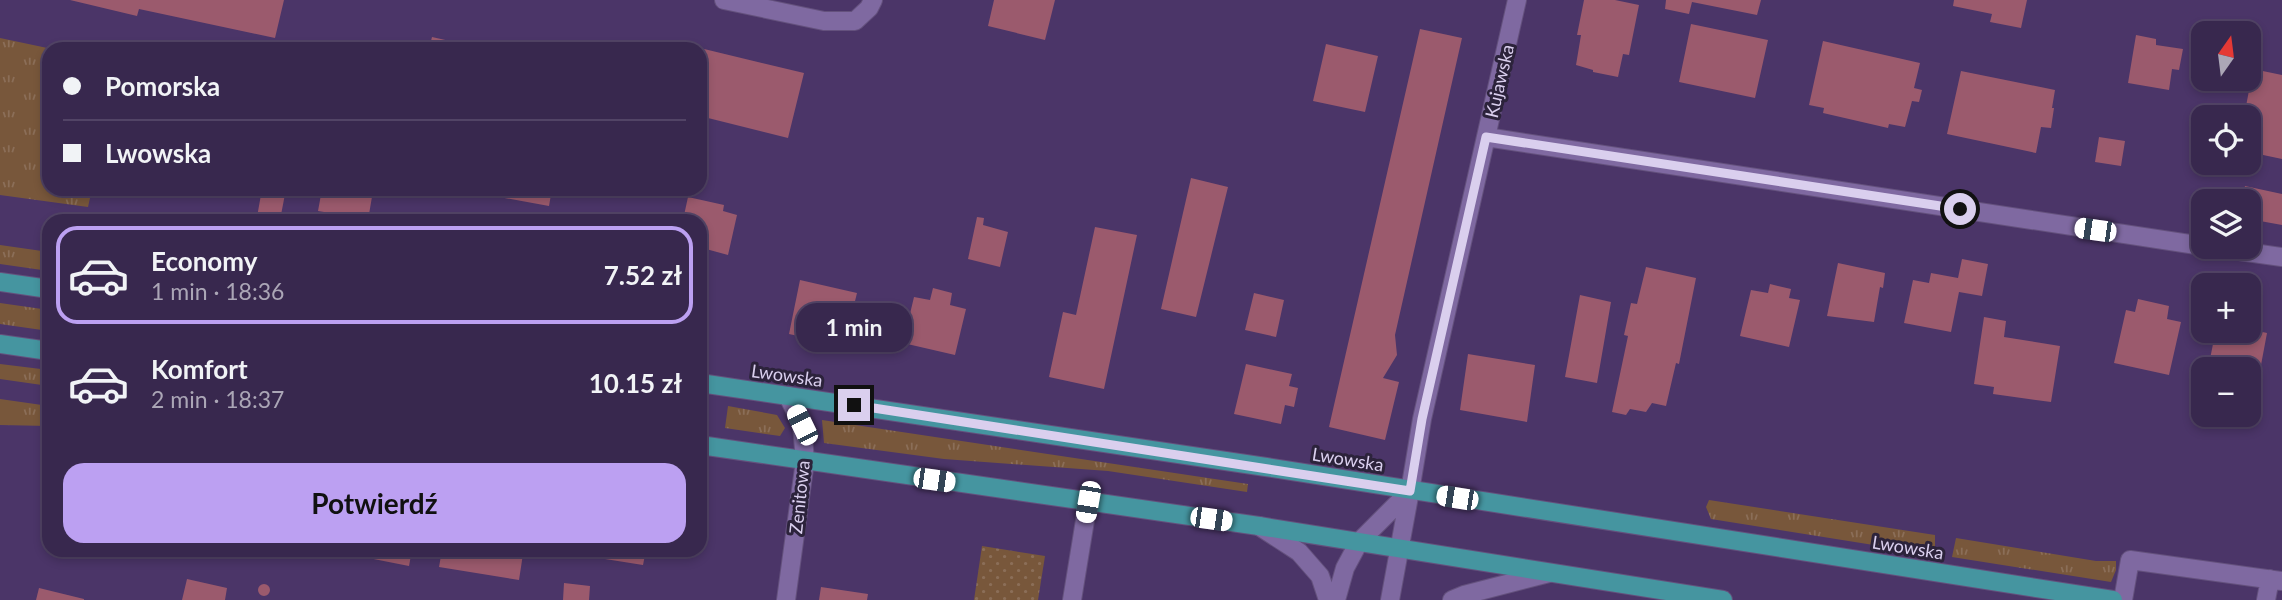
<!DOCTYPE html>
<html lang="pl">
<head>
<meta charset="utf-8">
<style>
	body { margin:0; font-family:Lato,sans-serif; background:#3f3055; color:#f1f3f6; height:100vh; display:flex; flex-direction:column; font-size:26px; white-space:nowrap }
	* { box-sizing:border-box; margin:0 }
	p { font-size:23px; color:#aba6b6 }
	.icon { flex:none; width:38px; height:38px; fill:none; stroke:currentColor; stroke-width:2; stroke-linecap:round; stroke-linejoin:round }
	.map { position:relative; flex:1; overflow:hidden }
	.panel { position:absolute; left:42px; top:214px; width:665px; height:343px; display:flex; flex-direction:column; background:#38284e; border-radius:21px; box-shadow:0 4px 10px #0003,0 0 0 2px #524466 }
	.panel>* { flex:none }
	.banner { position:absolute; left:42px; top:42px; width:665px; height:154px; border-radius:21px; box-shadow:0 4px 10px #0003,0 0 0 2px #524466; display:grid; align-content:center; height:154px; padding:0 21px; background:#38284e }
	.needle { width:46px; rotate:14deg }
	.tools { position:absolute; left:2191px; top:21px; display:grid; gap:14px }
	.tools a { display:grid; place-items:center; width:70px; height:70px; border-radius:14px; background:#38284e; box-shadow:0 4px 10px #0003,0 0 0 2px #524466; font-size:35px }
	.end { position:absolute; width:32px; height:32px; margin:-16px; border:9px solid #dacfee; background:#111; box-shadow:0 0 0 4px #111 }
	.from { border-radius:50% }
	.bubble { position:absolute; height:49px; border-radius:21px; background:#38284e; box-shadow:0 4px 10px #0003,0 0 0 2px #524466; font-size:23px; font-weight:700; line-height:49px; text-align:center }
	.car { position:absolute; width:21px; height:42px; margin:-21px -10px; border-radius:9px; box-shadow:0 0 5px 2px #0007; background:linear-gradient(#fff 24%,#345 0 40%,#fff 0 76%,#345 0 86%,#fff 0) }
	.banner b { display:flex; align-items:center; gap:24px; height:66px; font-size:26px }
	.banner b+b { border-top:2px solid #524466 }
	.banner i { width:18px; height:18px; background:#f1f3f6 }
	ul { padding:12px 0 0; list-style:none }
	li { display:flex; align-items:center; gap:21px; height:98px; margin:0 14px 10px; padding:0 7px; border:4px solid transparent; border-radius:21px }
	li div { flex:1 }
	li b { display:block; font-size:26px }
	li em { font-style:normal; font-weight:700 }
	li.active { border-color:#bca0f2 }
	li>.icon { width:63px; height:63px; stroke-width:1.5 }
	.cta { display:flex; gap:14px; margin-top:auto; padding:14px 21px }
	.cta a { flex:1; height:80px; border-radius:21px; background:#bca0f2; color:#111; font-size:28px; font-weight:700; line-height:80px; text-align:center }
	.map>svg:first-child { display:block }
	.grass { fill:url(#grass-tufts) }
	.park { fill:url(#park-dots) }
	.building { fill:#9b5a6d }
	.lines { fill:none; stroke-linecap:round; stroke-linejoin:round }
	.service-casing { stroke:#64517d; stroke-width:20 }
	.minor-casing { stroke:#64517d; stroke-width:20 }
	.tertiary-casing { stroke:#64517d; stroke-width:20 }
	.primary-casing { stroke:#64517d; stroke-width:20 }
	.service { stroke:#7f69a1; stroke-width:18 }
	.minor { stroke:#7f69a1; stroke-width:18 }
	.tertiary { stroke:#7f69a1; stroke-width:18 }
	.primary { stroke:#4595a0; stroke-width:18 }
	.route { stroke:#dacfee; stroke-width:9 }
	.labels { text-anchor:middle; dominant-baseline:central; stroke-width:6; stroke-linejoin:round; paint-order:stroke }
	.street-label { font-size:18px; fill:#dacfee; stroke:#2c233b }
</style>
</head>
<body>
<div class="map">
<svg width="2282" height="600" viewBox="0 0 2282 600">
	<defs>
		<pattern id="grass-tufts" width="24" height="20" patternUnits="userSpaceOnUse" patternTransform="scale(1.75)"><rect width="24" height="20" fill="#78573b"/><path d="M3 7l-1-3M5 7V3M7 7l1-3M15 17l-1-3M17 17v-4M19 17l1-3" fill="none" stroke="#8b6e58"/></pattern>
		<pattern id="park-dots" width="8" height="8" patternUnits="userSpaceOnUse" patternTransform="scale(1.75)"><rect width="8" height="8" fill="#78573b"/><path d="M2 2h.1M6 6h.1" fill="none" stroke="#8b6e58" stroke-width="1.8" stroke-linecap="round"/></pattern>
	</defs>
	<rect width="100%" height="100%" fill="#4b3568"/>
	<path class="grass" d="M0 38 52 49H49V189H92L88 207 0 195Z
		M0 245 49 252V271L0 264Z
		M0 303 49 310V331L0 324Z
		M0 364 49 370V386L0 379Z
		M0 399 49 406V426L0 425Z
		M728 406 777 415 785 428 780 436 725 428Z
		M822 420 1248 484 1247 492 1108 471 944 459 824 443Z
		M1709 500 1935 535V548L1931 550 1930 554 1711 519 1706 507Z
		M1956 538 2096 561H2116V570L2111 582 1952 557Z"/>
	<path class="park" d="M982 546 1045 556 1038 600H974Z"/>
	<path class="building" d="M70 0H284L275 38 139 9 137 16Z
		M994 0H1055L1045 40 988 26Z
		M1584 0H1615L1639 5 1629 55 1623 54 1618 77 1593 72V70L1576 65 1581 35H1577Z
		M1666 0H1761L1757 15 1692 2 1689 14 1665 9Z
		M1954 0H2027L2021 28 1990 22 1992 14 1953 6Z
		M1691 24 1768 40 1755 98 1679 82Z
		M1420 29 1462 38 1395 335 1397 355 1383 378 1399 382 1385 440 1329 427Z
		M2136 35 2156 39V45L2183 49 2179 70 2172 69 2169 90 2128 83Z
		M432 37 481 48 480 49H429Z
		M1823 41 1920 63 1914 88 1922 90 1919 102 1912 101 1905 127 1889 124 1888 128 1823 113 1824 108 1809 105Z
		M1326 44 1378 56 1365 112 1313 101Z
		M700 48 804 73 788 138 700 116Z
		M2253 69 2282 75V159L2249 152V117H2244Z
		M1961 71 2055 90 2052 108H2054L2051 128 2041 127 2036 153 1947 134Z
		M700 136 708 138 701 168H700Z
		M2099 137 2125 141 2121 166 2095 162Z
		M1191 178 1228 187 1196 317 1161 309Z
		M2245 186 2282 194V225L2249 219V201H2242Z
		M166 189H185L184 194Z
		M262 189H286L280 220 257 217Z
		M322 189 373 191 368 220H322L324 212 318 211Z
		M500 189H552L549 206 499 197Z
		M688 197 724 205 723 211 737 215 728 255 706 249 704 256 700 255V220H683Z
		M977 217 984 218 983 225 1008 232 1000 267 968 259Z
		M1095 227 1137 235 1104 389 1049 377 1063 312 1076 315Z
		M1962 259 1988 264 1982 296 1959 292 1951 332 1904 323 1913 280 1929 283 1931 273 1958 278Z
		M1838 263 1885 273 1883 288 1880 287 1874 322 1827 316Z
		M1646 267 1696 278 1679 364 1676 363 1666 406 1652 403 1646 412 1630 409 1626 415 1612 412 1628 336 1624 335 1631 303 1637 304Z
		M800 280 857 293 844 346 789 334Z
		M1770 284 1791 289 1789 298 1800 300 1789 347 1740 336 1751 290 1768 293Z
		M933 288 952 293 950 305 966 309 955 355 903 343 914 297 930 300Z
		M1254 293 1284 300 1276 337 1245 330Z
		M1580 295 1611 302 1597 383 1565 377Z
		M2138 299 2169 306 2167 319 2181 322 2169 375 2114 363 2126 310 2135 312Z
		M1984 317 2006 321 2004 337 2060 346 2051 402 1993 394 1994 387 1974 384Z
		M2249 329 2267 333 2258 381 2249 379V369H2208L2213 344 2201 341 2203 331Z
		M1468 354 1535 365 1527 422 1460 410Z
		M1246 364 1292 374 1289 386 1298 388 1294 407 1285 405 1281 424 1234 414Z
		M338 550H412L409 566 338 552Z
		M442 550H521L523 554 519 580 439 567Z
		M587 550H646L643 565 586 556Z
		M187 579 227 588 225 600H182Z
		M564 583 590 586 589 600H563Z
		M258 590a6 6 0 1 1 12 0a6 6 0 1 1-12 0Z
		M821 587 868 594 867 600H819Z
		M39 588 84 599V600H36Z"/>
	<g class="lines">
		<g class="service-casing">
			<path id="service" d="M1072 600 1088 502
				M2123 600 2130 560 2282 581
				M2266 600 2270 579"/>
		</g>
		<g class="minor-casing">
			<path id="minor" d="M724 0 824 21H855L869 8 873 0
				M1486 137 2203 246
				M2211 247 2282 257
				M1410 491 1422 419 1517 0
				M786 600 805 461 802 425 788 396"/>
		</g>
		<g class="tertiary-casing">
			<path id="tertiary" d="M1259 526 1299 552 1320 576 1328 600
				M1336 600 1345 568 1359 542 1410 491
				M1390 600 1410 491
				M1452 600 1464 595 1549 573"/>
		</g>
		<g class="primary-casing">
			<path id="primary" d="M0 282 49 289
				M0 344 49 351
				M700 383 1266 467 2113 600
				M700 445 1259 526 1723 600"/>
		</g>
		<use href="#service" class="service"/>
		<use href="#minor" class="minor"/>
		<use href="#tertiary" class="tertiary"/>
		<use href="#primary" class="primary"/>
	</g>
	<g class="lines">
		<path class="route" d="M854 405 1410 491 1422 419 1486 137 1960 209"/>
	</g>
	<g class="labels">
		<g class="street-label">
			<text transform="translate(1499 81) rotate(-77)">Kujawska</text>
			<text transform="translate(787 375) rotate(8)">Lwowska</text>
			<text transform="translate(1348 459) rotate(9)">Lwowska</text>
			<text transform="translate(799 497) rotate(-84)">Zenitowa</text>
			<text transform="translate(1908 547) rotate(9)">Lwowska</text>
		</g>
	</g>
</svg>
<div class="tools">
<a><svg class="needle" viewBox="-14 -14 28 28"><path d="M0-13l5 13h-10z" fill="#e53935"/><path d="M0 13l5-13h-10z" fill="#aba6b6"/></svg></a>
<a><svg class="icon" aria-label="locate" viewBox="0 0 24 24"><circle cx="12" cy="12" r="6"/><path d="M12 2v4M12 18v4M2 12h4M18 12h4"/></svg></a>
<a><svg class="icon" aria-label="layers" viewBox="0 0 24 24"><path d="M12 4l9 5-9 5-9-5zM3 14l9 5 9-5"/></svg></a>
<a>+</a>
<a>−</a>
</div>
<i class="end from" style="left:1960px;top:209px"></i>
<i class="end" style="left:854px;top:405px"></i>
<div class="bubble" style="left:796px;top:303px;width:116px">1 min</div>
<i class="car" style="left:2095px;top:230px;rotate:278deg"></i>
<i class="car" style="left:802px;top:425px;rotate:334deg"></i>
<i class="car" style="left:934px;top:480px;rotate:98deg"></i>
<i class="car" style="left:1457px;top:498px;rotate:279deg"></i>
<i class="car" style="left:1088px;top:502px;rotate:190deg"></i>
<i class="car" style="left:1211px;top:519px;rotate:98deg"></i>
<div class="banner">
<b><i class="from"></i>Pomorska</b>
<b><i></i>Lwowska</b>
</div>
<section class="panel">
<ul>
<li class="active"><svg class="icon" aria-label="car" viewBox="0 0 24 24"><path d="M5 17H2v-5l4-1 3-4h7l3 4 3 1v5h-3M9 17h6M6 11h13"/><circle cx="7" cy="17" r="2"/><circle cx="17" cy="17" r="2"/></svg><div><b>Economy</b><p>1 min · 18:36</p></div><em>7.52 zł</em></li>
<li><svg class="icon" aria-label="car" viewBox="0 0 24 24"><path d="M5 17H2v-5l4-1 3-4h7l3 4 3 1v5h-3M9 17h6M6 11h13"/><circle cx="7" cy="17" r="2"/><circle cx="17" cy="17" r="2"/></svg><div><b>Komfort</b><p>2 min · 18:37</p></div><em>10.15 zł</em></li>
</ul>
<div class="cta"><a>Potwierdź</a></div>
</section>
</div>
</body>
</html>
